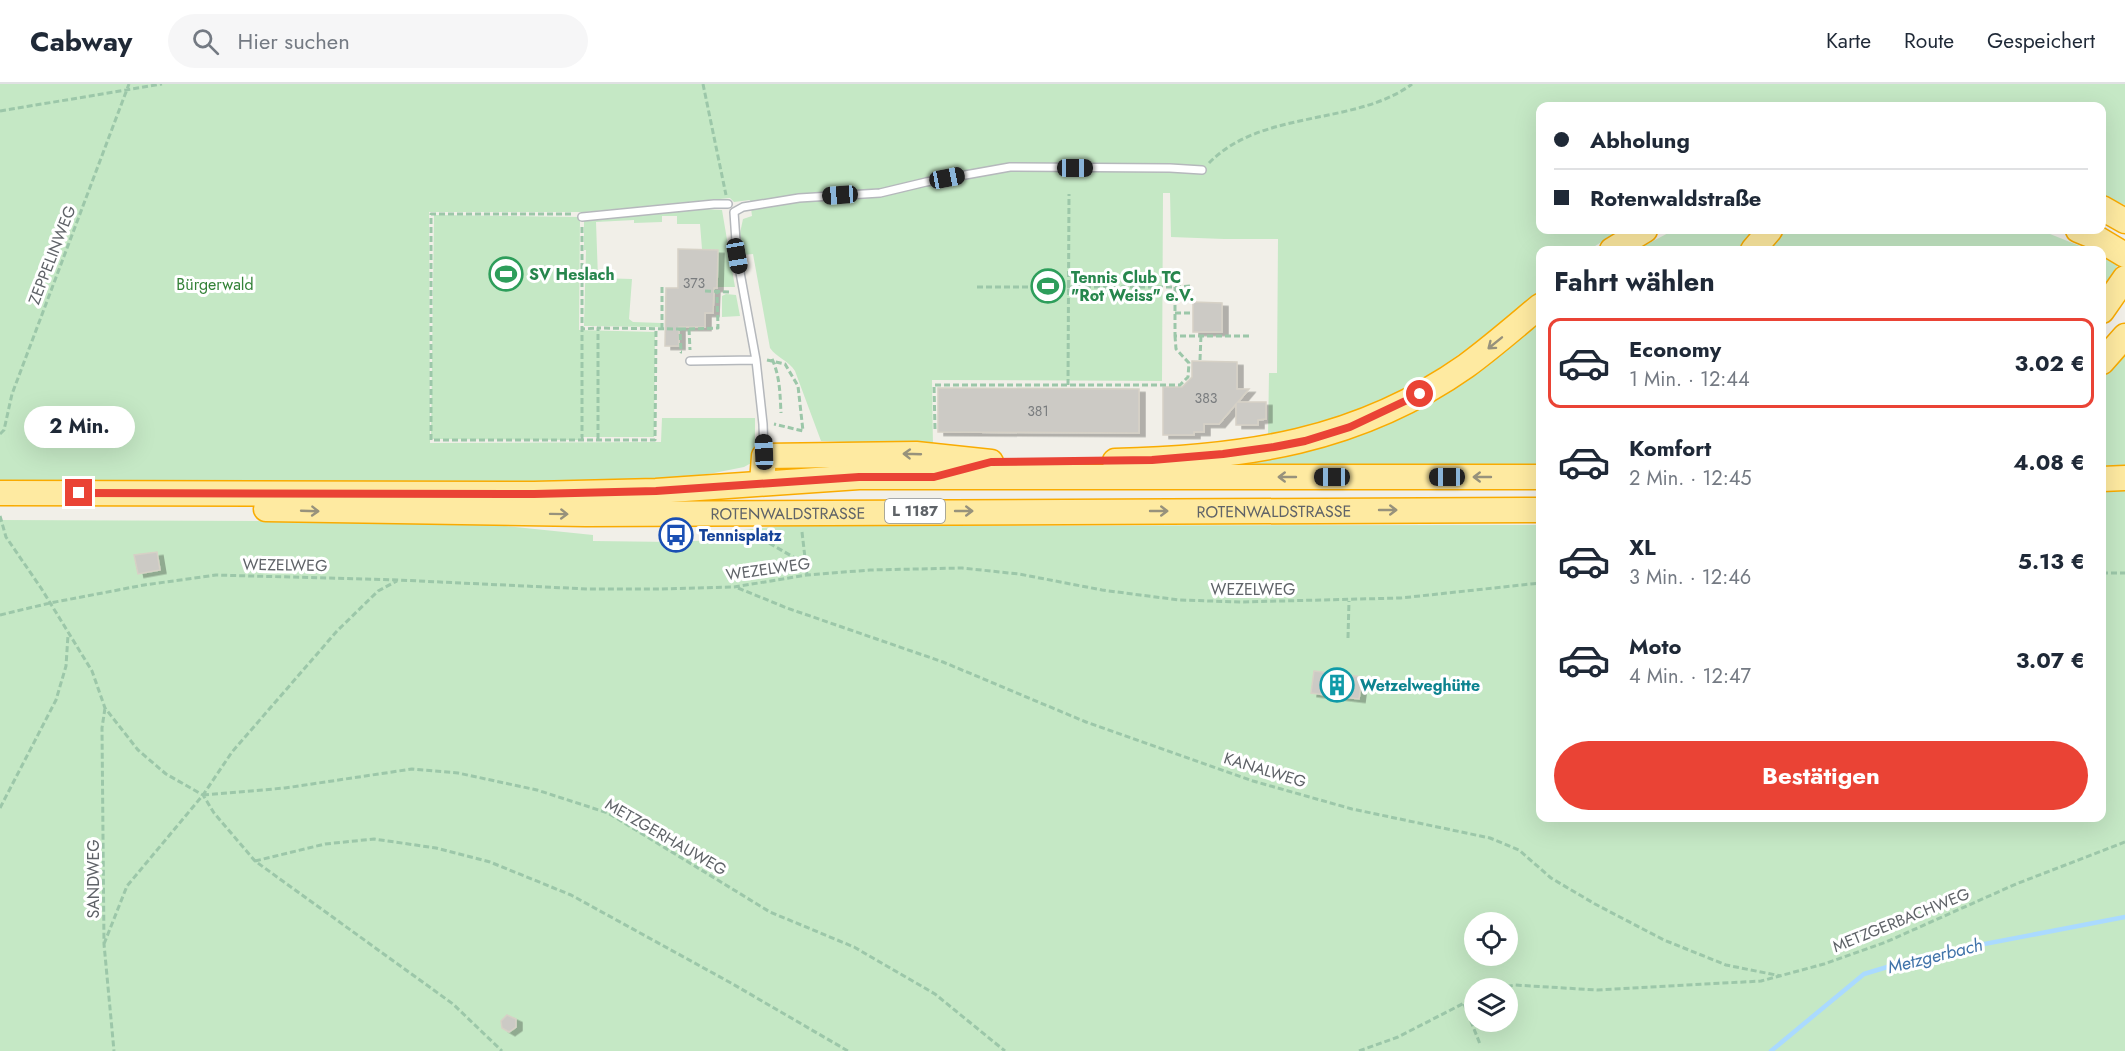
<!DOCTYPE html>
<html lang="de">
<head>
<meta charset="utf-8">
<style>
	body { margin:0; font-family:Jost,sans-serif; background:#f6f6f7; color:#1f2937; height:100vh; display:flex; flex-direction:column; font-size:22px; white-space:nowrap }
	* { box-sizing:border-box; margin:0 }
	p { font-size:20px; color:#747a83 }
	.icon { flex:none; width:33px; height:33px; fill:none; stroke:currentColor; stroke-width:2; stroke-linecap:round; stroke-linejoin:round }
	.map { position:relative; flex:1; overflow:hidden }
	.side { position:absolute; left:1536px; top:162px; width:570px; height:576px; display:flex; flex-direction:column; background:#fff; border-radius:12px; box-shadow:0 6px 24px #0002 }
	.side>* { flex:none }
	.guide { position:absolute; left:1536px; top:18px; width:570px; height:132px; border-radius:12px; box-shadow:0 6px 24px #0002; display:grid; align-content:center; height:132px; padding:0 18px; background:#fff }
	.controls { position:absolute; left:1464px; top:828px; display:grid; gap:12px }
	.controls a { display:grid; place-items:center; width:54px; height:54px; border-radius:50%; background:#fff; box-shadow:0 6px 24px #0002; font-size:30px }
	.end { position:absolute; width:27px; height:27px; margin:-14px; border:8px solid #ea4335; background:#fff; box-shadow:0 0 0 3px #fff }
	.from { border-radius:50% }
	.bubble { position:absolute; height:42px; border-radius:21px; background:#fff; box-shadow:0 6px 24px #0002; font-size:20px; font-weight:700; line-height:42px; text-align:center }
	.car { position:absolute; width:18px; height:36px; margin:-18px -9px; border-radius:8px; box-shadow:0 0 4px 2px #0007; background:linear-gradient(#222 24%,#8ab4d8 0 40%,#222 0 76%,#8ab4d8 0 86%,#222 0) }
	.guide b { display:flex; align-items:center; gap:21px; height:57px; font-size:22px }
	.guide b+b { border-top:2px solid #e0e1e3 }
	.guide i { width:15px; height:15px; background:#1f2937 }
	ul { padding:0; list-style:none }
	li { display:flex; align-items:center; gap:18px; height:90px; margin:0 12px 9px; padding:0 6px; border:3px solid transparent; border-radius:12px }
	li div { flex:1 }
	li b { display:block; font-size:22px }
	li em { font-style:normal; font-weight:700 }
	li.active { border-color:#ea4335 }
	li>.icon { width:54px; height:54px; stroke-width:1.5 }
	h2 { padding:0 18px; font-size:27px; line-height:72px }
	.button { display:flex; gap:12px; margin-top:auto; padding:12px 18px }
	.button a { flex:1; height:69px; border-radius:36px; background:#ea4335; color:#fff; font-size:24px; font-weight:700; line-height:69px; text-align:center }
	header { display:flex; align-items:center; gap:36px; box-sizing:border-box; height:84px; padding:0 30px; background:#fff; border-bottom:2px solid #e0e1e3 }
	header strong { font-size:28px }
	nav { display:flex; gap:33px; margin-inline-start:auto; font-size:21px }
	.search { width:420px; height:54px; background:#f6f6f7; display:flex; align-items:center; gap:15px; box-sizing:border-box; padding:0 21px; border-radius:33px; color:#747a83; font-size:22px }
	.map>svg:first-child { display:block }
	.green { fill:#c5e8c5; fill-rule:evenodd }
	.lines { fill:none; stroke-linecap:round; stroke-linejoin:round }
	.stream { stroke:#aadaff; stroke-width:4.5 }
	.building { fill:#cccac5; stroke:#d6d1c6; stroke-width:1.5; filter:url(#shadow) }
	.service-casing { stroke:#b5b8bc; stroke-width:10 }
	.trunk-casing { stroke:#f9ab00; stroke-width:27 }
	.path { stroke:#9cc7a9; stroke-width:3; stroke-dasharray:6 3; stroke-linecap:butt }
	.service { stroke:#fff; stroke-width:7 }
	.trunk { stroke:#feeaa1; stroke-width:24 }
	.oneway { stroke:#97927c }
	.route { stroke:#ea4335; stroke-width:8 }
	.labels { text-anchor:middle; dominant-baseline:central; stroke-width:6; stroke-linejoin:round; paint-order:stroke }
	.number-label { font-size:14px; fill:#7a7d7f }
	.shield { fill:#fff; stroke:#8f9295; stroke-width:1.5 }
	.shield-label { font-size:15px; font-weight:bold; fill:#5f6368 }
	.street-label { font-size:16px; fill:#5f6368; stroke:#fff }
	.leisure-label { font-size:16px; font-weight:bold; fill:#27864d; stroke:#fff; text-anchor:start }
	.park-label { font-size:16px; fill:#348238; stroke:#fff }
	.transit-label { font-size:16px; font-weight:bold; fill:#164399; stroke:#fff; text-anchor:start }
	.culture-label { font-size:16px; font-weight:bold; fill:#0d838f; stroke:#fff; text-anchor:start }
	.water-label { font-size:18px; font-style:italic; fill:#4174aa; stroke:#fff }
</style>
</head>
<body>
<header>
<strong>Cabway</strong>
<div class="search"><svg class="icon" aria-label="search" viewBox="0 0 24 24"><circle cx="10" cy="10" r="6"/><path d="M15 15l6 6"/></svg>Hier suchen</div>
<nav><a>Karte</a><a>Route</a><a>Gespeichert</a></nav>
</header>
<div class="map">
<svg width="2125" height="967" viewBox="0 0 2125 967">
	<defs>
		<filter id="shadow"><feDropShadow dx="6" dy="3.5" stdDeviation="0" flood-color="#0004"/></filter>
	</defs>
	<rect width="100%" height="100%" fill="#f1efe8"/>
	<path class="green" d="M0 0H2125V121L2102 111V22H1540V146H1620L1589 166H1540V206C1482 254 1429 299 1357 328 1329 339 1297 345 1268 353L1269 289H1277L1278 155H1224L1171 153 1170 109H1163L1162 297 932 296 933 364 880 359 821 357 795 287C788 276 777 274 770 264L753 170 742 171 740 149 743 135 752 132 750 116 734 118 730 114 585 128H429L430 359 661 358 662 334H755V370L753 378 744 383 714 389 659 397 555 400H0Z
		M702 125 722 126 735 203H717L718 166 702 165 700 140H677V132H662V138L634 139V136L596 138 598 194 632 195 629 235 633 238 661 239V243L584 242 586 166H584V135Z
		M434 131 580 133 579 246 655 248 654 353H580V356L431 355Z
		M1674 146H1753L1739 166H1636Z
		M1785 146H2040L2090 166H1765Z
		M2102 172 2118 181 2102 204Z
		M726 210 736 211 740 232 722 233V212Z
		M1540 235V382L1236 381 1291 372 1331 361 1375 345 1418 324Z
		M2125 267V386H2102V292Z
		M2102 404 2125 406V967H0V436L466 438 593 451V457L672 458 739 455 743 446 783 442 1540 441V734H2102ZM1474 838H1508V872H1474ZM1474 904H1508V938H1474Z"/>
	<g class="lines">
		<path class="stream" d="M1771 967 1864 890 1927 871 2125 833"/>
	</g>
	<path class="building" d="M678 165 718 166 717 204H714L713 229H705V243H679V262H665L666 204H678Z
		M1193 218 1222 219V248H1193Z
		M1192 277 1237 278V305H1249L1238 318H1266V335L1258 336V341H1236V320L1219 340H1204V348H1194V351H1163V303H1182L1192 293Z
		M938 304 1139 305V349L938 348Z
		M157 468 160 486 138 490 134 471Z
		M1314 587 1362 593 1359 615 1311 609Z
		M507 931 516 935V943L509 948 502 944 501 937Z"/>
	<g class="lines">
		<g class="service-casing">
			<path id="service" d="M582 133 714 120H728
				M690 277 756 276
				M764 369 763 340 756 276 737 172 734 128 743 123 799 114 880 109 926 98 1010 83 1170 84 1202 86"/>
		</g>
		<g class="trunk-casing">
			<g id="trunk">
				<path d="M2102 124 2125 137"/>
				<path d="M2078 146 2095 153 2125 171"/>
				<path d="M1612 166 1645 146"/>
				<path d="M1753 166 1770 146"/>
				<path d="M2102 227 2125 194"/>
				<path d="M2102 278 2125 252"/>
				<path d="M1115 377C1244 374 1358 358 1466 282 1492 263 1516 242 1540 222"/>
				<path d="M2102 395 2125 394"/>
				<path d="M762 399 764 372 916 370 991 378"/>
				<path d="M0 409 534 410 656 407 859 393H1540"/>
				<path id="s1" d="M266 425 586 430 1540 426"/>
			</g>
		</g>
		<path class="path" d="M703 0 726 111
			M0 27 162 0
			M1209 79C1261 25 1356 42 1412 0
			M571 130H431V356H655L656 245
			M582 143V245L598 244
			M662 203V245
			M977 203H1175V252H1251
			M1175 203 1191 202
			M705 207 732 208
			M1175 229H1191
			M680 245H689L690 266
			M689 245 718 244 717 207
			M772 275C780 292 780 310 781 329
			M767 276 785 280 798 302 803 347 774 340
			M1200 276 1201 251
			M1068 301 1069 110
			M935 345 934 301H1180L1188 293 1189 279 1176 265 1175 252
			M0 350 4 346 12 310 129 0
			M598 355V244L680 245 681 268H682
			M582 356V245
			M0 432 6 453 41 504 92 587 105 624 138 666 166 690 203 711 214 729 255 777 453 920 502 967
			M802 448 807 491
			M744 450 762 455 795 474 805 476
			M2102 489H2125
			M738 504 787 524 943 578 1086 638 1253 697 1352 725 1490 754 1519 766 1551 794 1595 820 1664 856 1726 881 1781 892
			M0 531 50 519 144 501 216 491 398 496 588 505H660L734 503 807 491 870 486 962 484 1019 490 1102 506 1140 511 1180 516 1241 518 1401 514 1540 499
			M1348 554 1349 517
			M105 624 102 644 104 860 114 967
			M203 711 285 704 412 685 458 689 537 706 608 729 770 828 854 863 935 910 1005 967
			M0 724 56 616 66 582 68 551
			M255 777 325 760 374 755 436 764 490 778 571 811 731 899 848 967
			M104 860 127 802 203 711 232 668 337 547 378 507 397 497
			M1498 904 1515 901 1597 906 1761 897 1824 880 1886 858 2016 800 2125 758
			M1464 920 1480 960
			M1359 967 1398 953 1474 914"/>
		<use href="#service" class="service"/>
		<use href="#trunk" class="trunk"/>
	</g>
	<defs><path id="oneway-shaft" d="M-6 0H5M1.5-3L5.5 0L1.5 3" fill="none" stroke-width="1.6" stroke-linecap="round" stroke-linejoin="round" transform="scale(1.5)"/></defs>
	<g class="oneway">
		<use href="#oneway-shaft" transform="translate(1495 259) rotate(141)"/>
		<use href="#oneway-shaft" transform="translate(912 370) rotate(-178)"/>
		<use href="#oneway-shaft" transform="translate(1287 393) rotate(180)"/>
		<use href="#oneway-shaft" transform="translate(1482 393) rotate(180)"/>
		<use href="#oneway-shaft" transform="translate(1388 426)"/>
		<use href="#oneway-shaft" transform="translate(310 427) rotate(2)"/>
		<use href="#oneway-shaft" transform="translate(964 427)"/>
		<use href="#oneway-shaft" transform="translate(1159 427)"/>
		<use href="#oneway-shaft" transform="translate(559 430) rotate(1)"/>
	</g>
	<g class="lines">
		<path class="route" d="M79 409 534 410 656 407 859 393H934L991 378 1152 376 1223 370 1274 363 1305 357 1350 343 1420 310"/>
	</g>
	<defs>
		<g id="stadium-ring" transform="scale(1.725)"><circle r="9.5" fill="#fff" stroke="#2e9e5b" stroke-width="1.5"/><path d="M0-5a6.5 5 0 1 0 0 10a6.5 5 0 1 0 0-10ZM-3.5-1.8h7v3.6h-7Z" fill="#2e9e5b"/></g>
		<g id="bus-ring" transform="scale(1.725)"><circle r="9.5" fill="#fff" stroke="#1a4fb4" stroke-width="1.5"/><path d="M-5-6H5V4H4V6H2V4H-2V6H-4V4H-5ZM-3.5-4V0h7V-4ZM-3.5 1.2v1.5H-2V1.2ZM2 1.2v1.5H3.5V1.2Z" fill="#1a4fb4"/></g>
		<g id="building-ring" transform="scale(1.725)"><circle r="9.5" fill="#fff" stroke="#0f9aa8" stroke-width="1.5"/><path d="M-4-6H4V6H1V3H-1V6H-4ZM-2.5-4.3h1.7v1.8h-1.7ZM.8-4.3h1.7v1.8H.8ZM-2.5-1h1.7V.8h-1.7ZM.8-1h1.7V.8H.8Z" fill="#0f9aa8"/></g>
	</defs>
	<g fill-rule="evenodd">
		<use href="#stadium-ring" x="506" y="190"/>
		<use href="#stadium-ring" x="1048" y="202"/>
		<use href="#bus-ring" x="676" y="451"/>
		<use href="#building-ring" x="1337" y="601"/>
	</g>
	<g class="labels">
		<g class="number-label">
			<text x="694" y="199">373</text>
			<text x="1206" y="314">383</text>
			<text x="1038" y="327">381</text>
		</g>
		<rect class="shield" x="885" y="415" width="60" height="24" rx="4.5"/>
		<g class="shield-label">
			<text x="915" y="427">L 1187</text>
		</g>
		<g class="street-label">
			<text transform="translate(52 171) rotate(-69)">ZEPPELINWEG</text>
			<text stroke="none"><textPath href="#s1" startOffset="1008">ROTENWALDSTRASSE</textPath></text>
			<text stroke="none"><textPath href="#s1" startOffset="522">ROTENWALDSTRASSE</textPath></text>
			<text transform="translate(285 481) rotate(1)">WEZELWEG</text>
			<text transform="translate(768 485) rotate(-8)">WEZELWEG</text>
			<text x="1253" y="505">WEZELWEG</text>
			<text transform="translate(1265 686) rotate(17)">KANALWEG</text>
			<text transform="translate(666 753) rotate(30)">METZGERHAUWEG</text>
			<text transform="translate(93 795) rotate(-90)">SANDWEG</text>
			<text transform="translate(1901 836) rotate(-22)">METZGERBACHWEG</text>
		</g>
		<g class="leisure-label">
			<text x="529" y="190">SV Heslach</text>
			<text x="1071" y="193">Tennis Club TC<tspan x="1071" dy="18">"Rot Weiss" e.V.</tspan></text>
		</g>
		<g class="park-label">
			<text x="215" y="200">Bürgerwald</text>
		</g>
		<g class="transit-label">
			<text x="699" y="451">Tennisplatz</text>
		</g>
		<g class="culture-label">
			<text x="1360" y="601">Wetzelweghütte</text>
		</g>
		<g class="water-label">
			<text transform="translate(1935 872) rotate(-14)">Metzgerbach</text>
		</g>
	</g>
</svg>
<div class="controls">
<a><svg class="icon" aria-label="locate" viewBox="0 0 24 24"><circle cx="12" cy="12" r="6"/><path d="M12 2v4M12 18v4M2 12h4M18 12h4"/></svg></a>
<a><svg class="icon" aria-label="layers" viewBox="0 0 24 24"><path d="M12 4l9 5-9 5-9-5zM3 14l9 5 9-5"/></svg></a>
</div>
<i class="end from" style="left:1420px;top:310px"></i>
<i class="end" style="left:79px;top:409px"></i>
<div class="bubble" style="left:24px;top:322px;width:111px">2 Min.</div>
<i class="car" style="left:1075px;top:84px;rotate:90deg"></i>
<i class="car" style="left:947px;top:94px;rotate:79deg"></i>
<i class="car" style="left:840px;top:111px;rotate:266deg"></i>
<i class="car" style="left:737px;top:172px;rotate:170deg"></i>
<i class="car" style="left:764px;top:368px;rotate:358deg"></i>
<i class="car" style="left:1332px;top:393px;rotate:270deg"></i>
<i class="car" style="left:1447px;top:393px;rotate:270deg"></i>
<div class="guide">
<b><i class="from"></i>Abholung</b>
<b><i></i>Rotenwaldstraße</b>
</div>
<section class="side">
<h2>Fahrt wählen</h2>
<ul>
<li class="active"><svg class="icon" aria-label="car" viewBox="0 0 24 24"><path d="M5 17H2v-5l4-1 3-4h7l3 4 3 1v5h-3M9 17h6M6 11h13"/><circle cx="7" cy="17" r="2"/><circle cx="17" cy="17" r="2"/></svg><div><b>Economy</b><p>1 Min. · 12:44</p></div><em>3.02 €</em></li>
<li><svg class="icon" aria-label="car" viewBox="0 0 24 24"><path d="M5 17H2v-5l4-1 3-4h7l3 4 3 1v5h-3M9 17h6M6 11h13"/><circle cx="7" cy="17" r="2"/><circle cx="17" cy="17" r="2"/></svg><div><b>Komfort</b><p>2 Min. · 12:45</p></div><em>4.08 €</em></li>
<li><svg class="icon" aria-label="car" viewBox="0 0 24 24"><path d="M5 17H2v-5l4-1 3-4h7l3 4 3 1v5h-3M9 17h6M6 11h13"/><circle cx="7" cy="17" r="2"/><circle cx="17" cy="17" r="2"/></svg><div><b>XL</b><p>3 Min. · 12:46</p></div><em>5.13 €</em></li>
<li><svg class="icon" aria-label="car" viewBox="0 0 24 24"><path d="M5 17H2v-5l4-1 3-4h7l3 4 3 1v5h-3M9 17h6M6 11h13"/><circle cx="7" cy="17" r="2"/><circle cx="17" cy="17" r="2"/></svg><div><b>Moto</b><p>4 Min. · 12:47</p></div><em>3.07 €</em></li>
</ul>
<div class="button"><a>Bestätigen</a></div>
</section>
</div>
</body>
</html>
